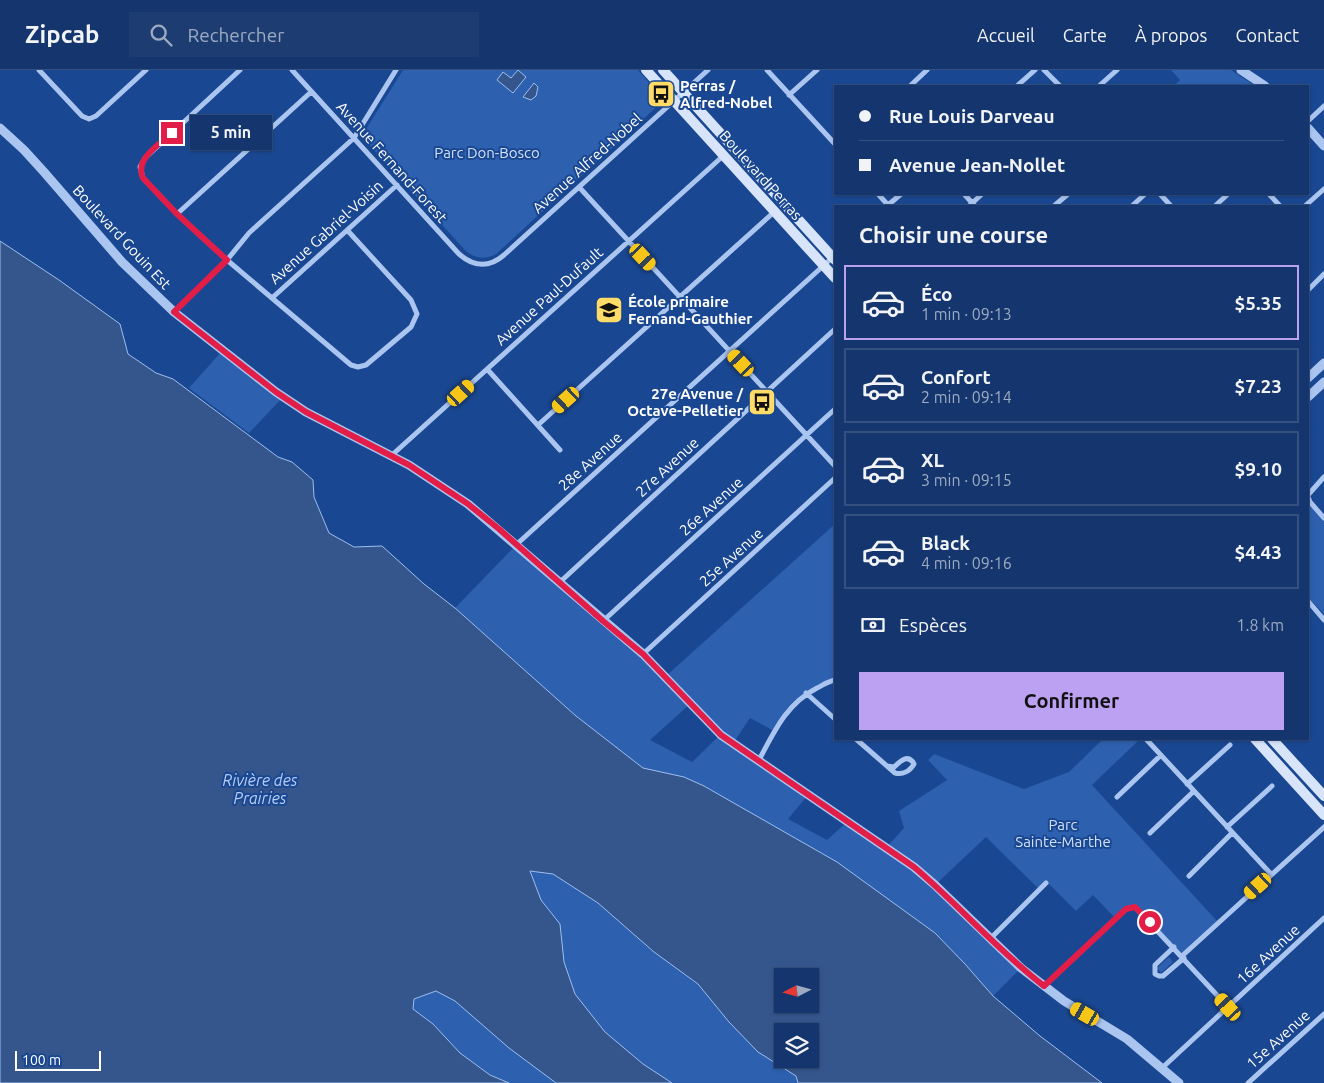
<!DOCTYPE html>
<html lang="fr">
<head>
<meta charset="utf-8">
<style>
	body { margin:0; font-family:Ubuntu,sans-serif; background:#1d3d72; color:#f1f3f6; height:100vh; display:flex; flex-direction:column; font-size:19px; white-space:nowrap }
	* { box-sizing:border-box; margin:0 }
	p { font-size:16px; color:#9dabc2 }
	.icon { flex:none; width:28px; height:28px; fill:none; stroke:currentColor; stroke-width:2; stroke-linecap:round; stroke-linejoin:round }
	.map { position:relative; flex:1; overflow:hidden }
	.side { position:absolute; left:834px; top:135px; width:475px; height:535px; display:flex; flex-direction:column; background:#14356d; border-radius:0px; box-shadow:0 1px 4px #0004,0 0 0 1px #335080 }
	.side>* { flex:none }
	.top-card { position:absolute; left:834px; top:15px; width:475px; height:110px; border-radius:0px; box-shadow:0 1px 4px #0004,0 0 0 1px #335080; display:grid; align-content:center; height:110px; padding:0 25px; background:#14356d }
	.needle { width:32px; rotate:264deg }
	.buttons { position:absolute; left:774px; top:898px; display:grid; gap:10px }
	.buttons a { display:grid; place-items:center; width:45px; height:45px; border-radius:0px; background:#14356d; box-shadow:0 1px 4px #0004,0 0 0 1px #335080; font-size:25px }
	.scale { position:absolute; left:15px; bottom:12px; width:86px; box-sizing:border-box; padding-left:5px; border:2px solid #fff; border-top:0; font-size:14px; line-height:18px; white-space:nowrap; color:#fff; -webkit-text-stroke:4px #1a4791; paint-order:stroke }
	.end { position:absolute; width:22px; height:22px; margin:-11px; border:6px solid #e11d48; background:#fff; box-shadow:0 0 0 2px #fff }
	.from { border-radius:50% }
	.bubble { position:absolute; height:35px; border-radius:0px; background:#14356d; box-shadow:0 1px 4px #0004,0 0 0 1px #335080; font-size:16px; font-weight:600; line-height:35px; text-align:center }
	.car { position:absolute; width:15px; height:30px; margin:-15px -8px; border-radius:6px; box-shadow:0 0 4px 1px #0007; background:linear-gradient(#f5c518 24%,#345 0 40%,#f5c518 0 76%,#345 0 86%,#f5c518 0) }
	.top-card b { display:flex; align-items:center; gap:18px; height:48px; font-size:19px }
	.top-card b+b { border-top:1px solid #335080 }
	.top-card i { width:12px; height:12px; background:#f1f3f6 }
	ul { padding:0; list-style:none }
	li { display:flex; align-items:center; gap:15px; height:75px; margin:0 10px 8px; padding:0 15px; border:2px solid #335080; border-radius:0px }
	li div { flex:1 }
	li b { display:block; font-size:19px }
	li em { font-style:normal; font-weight:600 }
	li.selected { border-color:#bca0f2 }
	li>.icon { width:45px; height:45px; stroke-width:1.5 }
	h2 { padding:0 25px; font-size:22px; line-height:60px }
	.pay { display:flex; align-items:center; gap:12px; height:55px; padding:0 25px; font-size:19px }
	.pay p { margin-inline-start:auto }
	.button { display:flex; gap:10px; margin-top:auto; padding:10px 25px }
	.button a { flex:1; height:58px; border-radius:0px; background:#bca0f2; color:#111; font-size:20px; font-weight:600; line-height:58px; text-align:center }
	header { display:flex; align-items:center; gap:30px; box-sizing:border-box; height:70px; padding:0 25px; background:#14356d; border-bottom:1px solid #335080 }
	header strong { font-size:24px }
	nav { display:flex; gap:28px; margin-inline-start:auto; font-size:18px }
	.search { width:350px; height:45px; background:#1d3d72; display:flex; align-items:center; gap:12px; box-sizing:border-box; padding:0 18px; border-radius:0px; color:#9dabc2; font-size:19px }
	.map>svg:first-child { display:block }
	.green { fill:#2d60af; fill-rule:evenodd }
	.water { fill:#35568d; stroke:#9dbff1; fill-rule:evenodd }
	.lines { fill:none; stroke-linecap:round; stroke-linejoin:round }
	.minor { stroke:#aac5ef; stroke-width:5 }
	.tertiary { stroke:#aac5ef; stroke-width:9 }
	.secondary { stroke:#d7e4fa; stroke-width:10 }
	.route { stroke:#e11d48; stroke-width:6 }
	.labels { text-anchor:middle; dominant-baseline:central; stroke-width:4; stroke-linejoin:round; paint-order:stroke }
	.poi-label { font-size:15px; font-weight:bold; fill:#fff; stroke:#1a4791; text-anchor:start }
	.park-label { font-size:15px; fill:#d0e1fa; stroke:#1a4791 }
	.street-label { font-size:15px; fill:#fff; stroke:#1a4791 }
	.water-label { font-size:16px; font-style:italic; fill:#b6cff6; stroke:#1a4791 }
</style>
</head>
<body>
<header>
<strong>Zipcab</strong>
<div class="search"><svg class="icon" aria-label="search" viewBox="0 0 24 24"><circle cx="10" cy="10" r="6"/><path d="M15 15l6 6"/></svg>Rechercher</div>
<nav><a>Accueil</a><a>Carte</a><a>À propos</a><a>Contact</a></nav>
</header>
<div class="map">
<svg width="1324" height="1013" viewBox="0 0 1324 1013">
	<rect width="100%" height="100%" fill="#1a4791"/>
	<path class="green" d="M403 0H638L664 30 496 184C485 190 475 189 465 180L363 68V64Z
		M1171 0H1231L1252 14 1253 16H1173L1180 10Z
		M223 280 283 327 249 363 189 318Z
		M1308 434 1324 452V544L1308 527Z
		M835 454V610L806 623 774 661 750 648 734 672 808 725 788 749 827 770 848 751 886 778 904 758 899 741 947 710 928 690 934 684 1024 719 1069 702 1103 669H1136L1138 671 1092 715 1218 852 1182 886 1132 837 1115 848 1093 825 1076 841 1050 815 1046 813 1038 818 986 767 935 815 1021 898 993 926 965 894 739 738 704 716 684 707 643 699 576 646 455 538 517 474 666 606ZM690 634 720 665 692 692 650 670Z
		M412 692 598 833 654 882 698 914 729 952 782 989 827 1013H509L490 1005 459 983 433 954 413 939Z
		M1169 887 1173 892 1161 903 1157 898Z"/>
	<path class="water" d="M518 0 526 7 513 23 497 10 503 2 511 8Z
		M534 13 538 17 536 26 531 30 523 27Z
		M0 171 59 210 120 254 128 284 156 303 173 309 278 387 292 392 313 410 314 427 329 463 354 477 382 476 424 514 455 538 576 646 643 698 684 707 704 716 837 792 935 863 965 894 993 926 1040 966 1102 1013H798L796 1006 758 982 729 952 698 914 654 882 598 833 553 804 530 801 541 830 560 854 564 892 575 924 605 962 643 994 672 1013H556L509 978 455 931 436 921 414 929 413 939 433 954 460 983 490 1005 509 1013H0ZM782 906H810V934H782ZM782 961H810V989H782Z"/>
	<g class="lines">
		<path class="minor" d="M39 0 82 46 89 49 96 46 146 0
			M240 0 145 88 140 97 143 108 177 144 227 190 351 295 358 297 366 295 411 257 417 244 411 230 348 161
			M292 0 459 184C474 197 489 198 504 185L708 0
			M767 0 835 74
			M1044 0 1060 16
			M910 16 927 0
			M1017 16 1035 0
			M1099 16 1117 0
			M789 25 817 0
			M1308 51 1324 36
			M579 117 835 396
			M878 124 888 135
			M964 124 975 136
			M1160 124 1171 136
			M1269 124 1280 136
			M887 136 901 124
			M969 136 982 124
			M1054 136 1068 124
			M1132 136 1145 124
			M1215 136 1228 124
			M1305 136 1324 119
			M177 144 311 22
			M1308 220 1324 204
			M272 228 397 115
			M174 242 227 190 249 163 354 68 396 0
			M487 299 560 380
			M538 355 774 142
			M392 385 723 86
			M1308 425 1324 407
			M1308 427 1310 432 1324 448
			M517 474 833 187
			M560 512 835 259
			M1308 531 1324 550
			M603 551 835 339
			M643 584 835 408
			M806 623 835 649
			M856 669 895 703C903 705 910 701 914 694L913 692C906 684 900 692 894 697L887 696
			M1146 669 1271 804
			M758 692C774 662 786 634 817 618 823 615 829 611 835 610
			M1187 714 1230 675
			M1117 727 1161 685
			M1227 757 1272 716
			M1150 763 1194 721
			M1189 806 1232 763
			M990 869 1046 813
			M1174 877 1155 895V904L1159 906H1163L1184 888
			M1182 886 1324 757
			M1044 916 1126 839 1135 837 1228 937
			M1162 998 1324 848
			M1248 1013 1324 944"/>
		<path class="tertiary" d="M1241 0 1265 16
			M0 58 24 80 44 102 122 192 174 242 276 322 306 342 409 395 468 434 643 584 721 665 914 797 935 815 1021 898 1064 931 1127 969 1179 1013
			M1308 58 1324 76
			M1308 308 1324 293
			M1308 327 1324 312"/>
		<path class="secondary" d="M646 0 835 208
			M663 0 835 190
			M1255 669 1324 745
			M1272 669 1324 726"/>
	</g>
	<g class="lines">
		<path class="route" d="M172 63C160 74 134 89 143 108L177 144 227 190 174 242 276 322 306 342 409 395 468 434 499 459 603 551 643 584 721 665 914 797C959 835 997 880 1044 916L1126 839 1135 837 1150 852"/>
	</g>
	<defs>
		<g id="bus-square" transform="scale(1.4375)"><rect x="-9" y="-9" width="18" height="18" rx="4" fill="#ffdc68" stroke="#1a4791"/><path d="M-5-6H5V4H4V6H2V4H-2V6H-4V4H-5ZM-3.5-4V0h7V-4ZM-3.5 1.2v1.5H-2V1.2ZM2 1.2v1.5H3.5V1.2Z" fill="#111"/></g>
		<g id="school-square" transform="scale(1.4375)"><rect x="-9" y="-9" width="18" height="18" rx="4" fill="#ffdc68" stroke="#1a4791"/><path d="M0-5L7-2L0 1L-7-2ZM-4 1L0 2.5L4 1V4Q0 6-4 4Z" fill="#111"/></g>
	</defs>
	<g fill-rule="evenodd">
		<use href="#bus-square" x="661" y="24"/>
		<use href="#school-square" x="609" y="240"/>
		<use href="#bus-square" x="762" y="332"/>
	</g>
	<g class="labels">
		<g class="poi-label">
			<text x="680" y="15">Perras /<tspan x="680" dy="17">Alfred-Nobel</tspan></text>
			<text x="628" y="231">École primaire<tspan x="628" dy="17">Fernand-Gauthier</tspan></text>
			<text x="743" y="323" text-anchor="end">27e Avenue /<tspan x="743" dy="17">Octave-Pelletier</tspan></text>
		</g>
		<g class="park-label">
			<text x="487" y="82">Parc Don-Bosco</text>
			<text x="1063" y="754">Parc<tspan x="1063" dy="17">Sainte-Marthe</tspan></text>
		</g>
		<g class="street-label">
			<text transform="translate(392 92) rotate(48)">Avenue Fernand-Forest</text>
			<text transform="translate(587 93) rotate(-42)">Avenue Alfred-Nobel</text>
			<text transform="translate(761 105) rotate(48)">Boulevard Perras</text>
			<text transform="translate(326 162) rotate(-42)">Avenue Gabriel-Voisin</text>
			<text transform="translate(122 167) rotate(47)">Boulevard Gouin Est</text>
			<text transform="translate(549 226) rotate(-42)">Avenue Paul-Dufault</text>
			<text transform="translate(590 391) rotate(-42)">28e Avenue</text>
			<text transform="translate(667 397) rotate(-43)">27e Avenue</text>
			<text transform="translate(711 436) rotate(-42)">26e Avenue</text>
			<text transform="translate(731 487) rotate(-42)">25e Avenue</text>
			<text transform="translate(1268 884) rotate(-43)">16e Avenue</text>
			<text transform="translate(1278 969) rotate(-42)">15e Avenue</text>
		</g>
		<g class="water-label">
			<text x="260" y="710">Rivière des<tspan x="260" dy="18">Prairies</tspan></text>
		</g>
	</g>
</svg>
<div class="buttons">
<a><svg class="needle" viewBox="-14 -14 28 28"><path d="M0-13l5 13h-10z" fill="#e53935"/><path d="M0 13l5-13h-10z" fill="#9dabc2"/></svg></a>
<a><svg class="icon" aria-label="layers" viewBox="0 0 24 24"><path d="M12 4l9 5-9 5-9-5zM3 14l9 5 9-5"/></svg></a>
</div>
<div class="scale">100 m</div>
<i class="end from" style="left:1150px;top:852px"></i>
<i class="end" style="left:172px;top:63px"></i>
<div class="bubble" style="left:190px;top:45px;width:82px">5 min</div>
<i class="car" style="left:643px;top:187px;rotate:137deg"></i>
<i class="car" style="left:741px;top:293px;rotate:317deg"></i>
<i class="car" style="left:461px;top:323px;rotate:48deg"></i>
<i class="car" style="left:566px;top:330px;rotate:228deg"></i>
<i class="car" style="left:1258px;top:816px;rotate:228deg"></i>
<i class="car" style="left:1228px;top:937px;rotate:318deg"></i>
<i class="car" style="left:1085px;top:944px;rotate:300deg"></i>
<div class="top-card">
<b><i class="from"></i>Rue Louis Darveau</b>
<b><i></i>Avenue Jean-Nollet</b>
</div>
<section class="side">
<h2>Choisir une course</h2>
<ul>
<li class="selected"><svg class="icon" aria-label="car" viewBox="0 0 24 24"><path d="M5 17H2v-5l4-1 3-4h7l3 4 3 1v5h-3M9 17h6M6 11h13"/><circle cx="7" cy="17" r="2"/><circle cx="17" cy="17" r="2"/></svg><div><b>Éco</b><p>1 min · 09:13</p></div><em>$5.35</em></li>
<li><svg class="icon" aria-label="car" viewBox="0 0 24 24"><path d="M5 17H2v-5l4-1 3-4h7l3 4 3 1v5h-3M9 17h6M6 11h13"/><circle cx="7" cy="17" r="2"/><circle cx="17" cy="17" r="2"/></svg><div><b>Confort</b><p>2 min · 09:14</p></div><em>$7.23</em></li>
<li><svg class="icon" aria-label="car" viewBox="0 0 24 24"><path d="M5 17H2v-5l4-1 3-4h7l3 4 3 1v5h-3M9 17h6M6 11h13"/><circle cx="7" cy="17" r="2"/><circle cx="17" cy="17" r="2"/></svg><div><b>XL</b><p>3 min · 09:15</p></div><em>$9.10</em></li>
<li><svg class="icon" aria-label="car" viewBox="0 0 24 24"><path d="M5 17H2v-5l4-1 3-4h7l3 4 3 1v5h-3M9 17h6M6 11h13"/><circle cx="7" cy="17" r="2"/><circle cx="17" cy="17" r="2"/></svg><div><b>Black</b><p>4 min · 09:16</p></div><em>$4.43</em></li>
</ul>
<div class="pay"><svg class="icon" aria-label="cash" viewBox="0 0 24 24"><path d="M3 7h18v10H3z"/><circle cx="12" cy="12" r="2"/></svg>Espèces<p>1.8 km</p></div>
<div class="button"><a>Confirmer</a></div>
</section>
</div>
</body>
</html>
